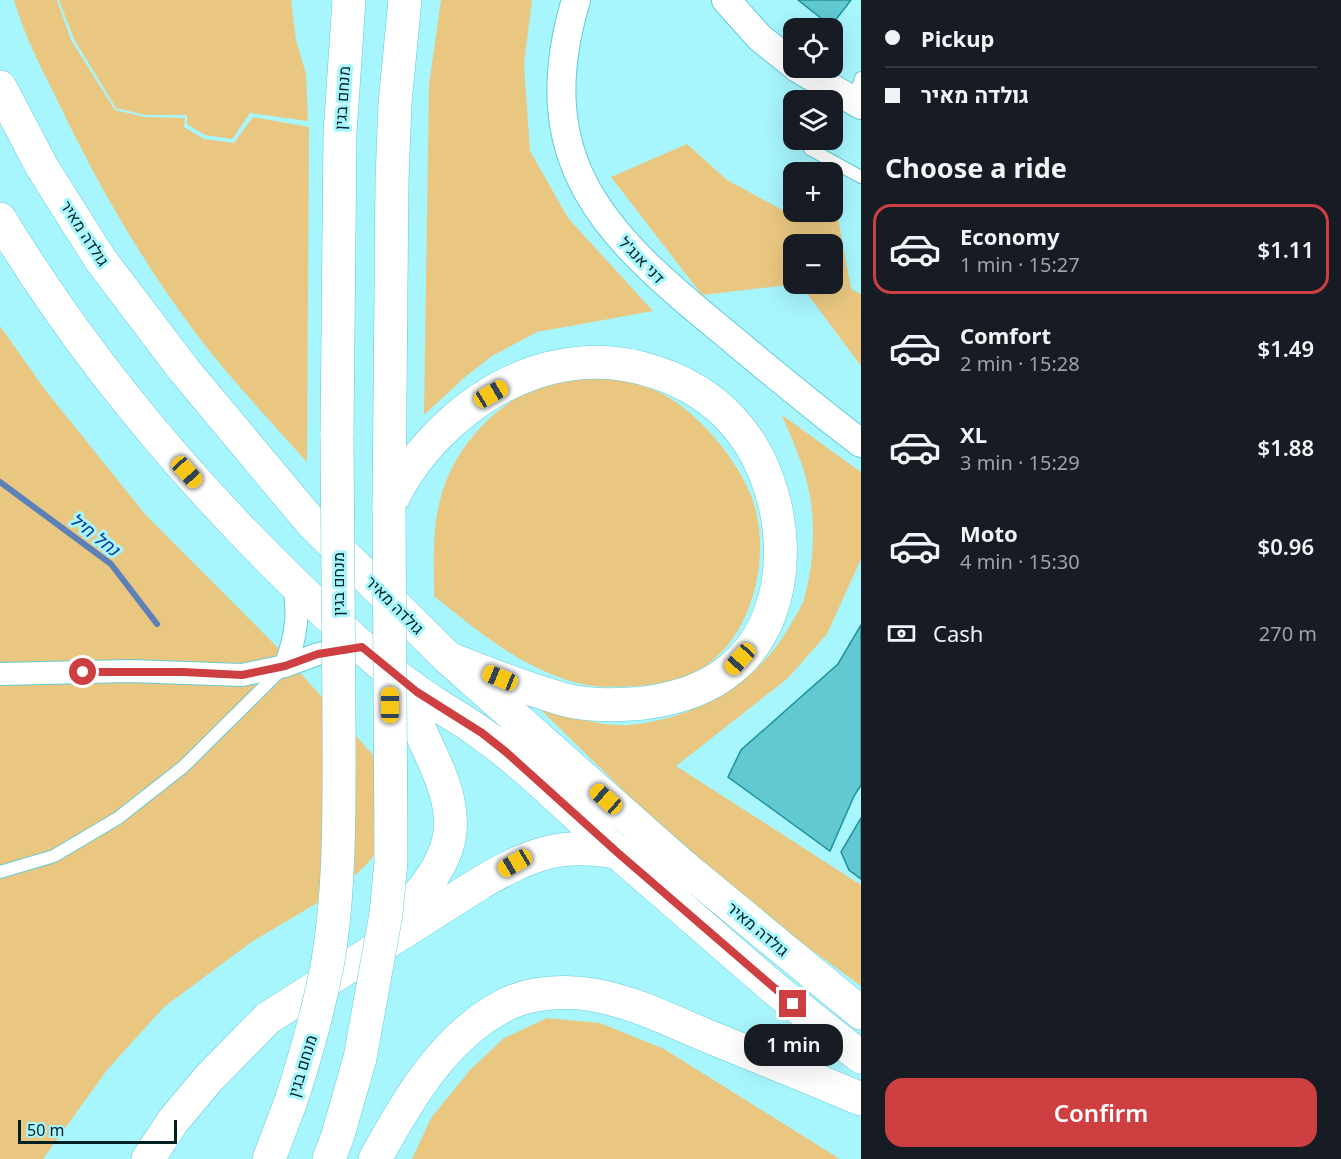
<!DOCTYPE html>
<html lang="en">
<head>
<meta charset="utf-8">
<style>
	body { margin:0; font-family:"Noto Sans",Heebo,sans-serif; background:#242831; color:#f1f3f6; height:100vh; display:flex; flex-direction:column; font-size:22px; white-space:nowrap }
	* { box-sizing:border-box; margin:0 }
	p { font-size:20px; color:#9ea1a6 }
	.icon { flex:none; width:33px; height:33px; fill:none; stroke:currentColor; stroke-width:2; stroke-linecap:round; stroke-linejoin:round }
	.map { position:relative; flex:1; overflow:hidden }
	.details { display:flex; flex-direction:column; background:#171b24; width:480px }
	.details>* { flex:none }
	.guide { display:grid; align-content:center; height:132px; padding:0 24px; background:#171b24 }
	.tools { position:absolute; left:783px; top:18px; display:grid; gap:12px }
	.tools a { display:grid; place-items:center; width:60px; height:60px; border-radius:12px; background:#171b24; box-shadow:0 6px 24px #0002; font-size:30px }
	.scale { position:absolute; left:18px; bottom:15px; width:159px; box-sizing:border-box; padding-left:6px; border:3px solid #002124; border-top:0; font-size:16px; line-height:21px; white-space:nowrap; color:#002124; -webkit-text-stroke:4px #a7f5fd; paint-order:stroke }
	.end { position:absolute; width:27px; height:27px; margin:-14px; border:8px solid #ce3f42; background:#fff; box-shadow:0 0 0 3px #fff }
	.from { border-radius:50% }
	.bubble { position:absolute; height:42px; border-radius:18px; background:#171b24; box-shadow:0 6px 24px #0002; font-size:20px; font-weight:600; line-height:42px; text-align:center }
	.car { position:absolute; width:18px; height:36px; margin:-18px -9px; border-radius:8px; box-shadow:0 0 4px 2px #0007; background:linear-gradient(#f5c518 24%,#345 0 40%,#f5c518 0 76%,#345 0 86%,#f5c518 0) }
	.guide b { display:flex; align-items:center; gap:21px; height:57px; font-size:22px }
	.guide b+b { border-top:2px solid #363941 }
	.guide i { width:15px; height:15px; background:#f1f3f6 }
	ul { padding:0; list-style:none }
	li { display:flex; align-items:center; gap:18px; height:90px; margin:0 12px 9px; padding:0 12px; border:3px solid transparent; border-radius:18px }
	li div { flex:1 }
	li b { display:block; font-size:22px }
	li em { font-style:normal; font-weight:600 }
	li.on { border-color:#ce3f42 }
	li>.icon { width:54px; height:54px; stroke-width:1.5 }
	h2 { padding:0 24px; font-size:27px; line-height:72px }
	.pay { display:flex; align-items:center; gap:15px; height:66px; padding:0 24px; font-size:22px }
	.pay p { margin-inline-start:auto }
	.action { display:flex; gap:12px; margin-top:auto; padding:12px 24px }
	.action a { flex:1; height:69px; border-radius:18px; background:#ce3f42; color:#fff; font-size:24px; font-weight:600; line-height:69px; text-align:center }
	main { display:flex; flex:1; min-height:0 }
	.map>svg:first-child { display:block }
	.green { fill:#eac781 }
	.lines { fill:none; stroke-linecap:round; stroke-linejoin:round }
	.stream { stroke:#5c80b8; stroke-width:6 }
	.building { fill:#62c9d3; stroke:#1e929c; stroke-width:1.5 }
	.service-casing { stroke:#65cbd5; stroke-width:14 }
	.minor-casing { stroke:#65cbd5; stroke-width:24 }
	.tertiary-casing { stroke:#65cbd5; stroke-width:30 }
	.secondary-casing { stroke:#65cbd5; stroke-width:34 }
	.primary-casing { stroke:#65cbd5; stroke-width:34 }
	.motorway-casing { stroke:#65cbd5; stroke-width:34 }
	.service { stroke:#fff; stroke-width:12 }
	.minor { stroke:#fff; stroke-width:22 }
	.tertiary { stroke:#fff; stroke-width:28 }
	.secondary { stroke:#fff; stroke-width:33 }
	.primary { stroke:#fff; stroke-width:33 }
	.motorway { stroke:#fff; stroke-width:33 }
	.motorway-bridge-casing { stroke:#65cbd5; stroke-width:34; stroke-linecap:butt }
	.motorway-bridge { stroke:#fff; stroke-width:33 }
	.route { stroke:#ce3f42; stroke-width:8 }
	.labels { text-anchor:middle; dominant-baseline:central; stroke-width:6; stroke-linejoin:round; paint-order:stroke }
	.street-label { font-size:16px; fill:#002124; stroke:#a7f5fd }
	.water-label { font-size:18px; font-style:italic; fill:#0a33a1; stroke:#a7f5fd }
</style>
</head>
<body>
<main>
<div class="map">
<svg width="861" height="1159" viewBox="0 0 861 1159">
	<rect width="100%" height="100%" fill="#a7f5fd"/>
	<path class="green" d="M14 0H57L71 40 115 110 145 117 185 118 184 127 204 139 234 143 253 117 309 127 307 462C274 425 239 388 208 349 150 275 102 193 61 108 44 73 25 38 14 0Z
		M59 0H291L296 40 306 74 308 121 250 113 232 139 205 135 187 124V115H145L116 108 74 39Z
		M441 0H532L524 64 530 151 568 218 653 311 537 332 492 356 465 377 424 415 429 85Z
		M687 144 727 180 790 214 838 218 851 289 861 294V366L800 284H832V244H794L793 283 788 285 702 295 611 177Z
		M0 326 46 391 145 514 281 651 372 754 387 784 386 839 368 863 339 890 250 943 164 1007 107 1070 43 1159H0Z
		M608 377C634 383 658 388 680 405 709 427 735 459 750 493 775 552 753 648 689 675 673 681 653 685 636 686 617 687 595 688 577 683 521 668 478 631 434 596 434 564 432 531 440 500 455 441 507 390 567 378 580 376 595 378 608 377Z
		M782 415 861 472V559L827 634 787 679 676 766 861 885V986L712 877 539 708C566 715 600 727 629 725 696 719 760 682 792 622 796 615 800 609 803 602 813 569 816 531 810 497 806 469 793 442 782 415Z
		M547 1018 600 1023 664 1049 840 1159H412L431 1118 470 1070 504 1038Z"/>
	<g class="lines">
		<path class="stream" d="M0 482 111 564 157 624"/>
	</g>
	<path class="building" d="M798 0H851L831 26Z
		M861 625V785L854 796 830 851 728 777 741 750 838 664Z
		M861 818V879L849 870 841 852Z"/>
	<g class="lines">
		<g class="service-casing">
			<path id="service" d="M854 102 861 78
				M810 149 861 177
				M0 872 54 856 118 818 183 767 280 671"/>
		</g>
		<g class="minor-casing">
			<path id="minor" d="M285 666C296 638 300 612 293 582
				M0 674 130 671 242 675 285 666 318 654 351 648"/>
		</g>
		<g class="tertiary-casing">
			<path id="tertiary" d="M576 0C528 161 604 234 720 329 767 368 813 407 861 443
				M726 0 760 38 794 65
				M797 68 861 105"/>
		</g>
		<g class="secondary-casing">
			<path id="secondary" d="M618 853 776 990 861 1057
				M684 867 861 1013"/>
		</g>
		<g class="primary-casing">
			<path id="primary" d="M0 87 42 167 100 259 184 370 310 521 448 658 684 867
				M0 219C97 379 222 521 361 646 384 668 410 687 436 704 451 714 468 723 482 734 530 768 574 814 618 853"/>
		</g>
		<g class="motorway-casing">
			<path id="motorway" d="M337 435 340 133 349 0
				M389 504 392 180 395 103 405 0
				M389 506C416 446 473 393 536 372 576 359 618 359 658 373 684 382 710 397 729 417 790 479 804 609 731 669 707 689 675 699 644 703 622 705 597 706 575 702 565 701 556 697 546 694 513 684 481 671 448 658
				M386 929C407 908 431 885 443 857 462 816 441 776 424 739 415 718 406 697 396 676
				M148 1159 173 1121 208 1079 268 1018 482 882C503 870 523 859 546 853 587 841 643 857 684 867
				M269 1159 291 1101
				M329 1159 338 1135 360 1058
				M375 1159C408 1100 443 1037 505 1005 530 992 566 990 594 995 633 1002 669 1020 705 1035 757 1056 809 1077 861 1099"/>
		</g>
		<use href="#service" class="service"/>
		<use href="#minor" class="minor"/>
		<use href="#tertiary" class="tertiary"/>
		<use href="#secondary" class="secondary"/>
		<use href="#primary" class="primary"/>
		<use href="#motorway" class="motorway"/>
		<g class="motorway-bridge-casing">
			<path id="motorway-bridge" d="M360 1058 386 914 391 861 389 506
				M291 1101C306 1055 319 1009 328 961 341 882 339 797 339 716 338 623 338 529 337 435"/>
		</g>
		<use href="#motorway-bridge" class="motorway-bridge"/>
	</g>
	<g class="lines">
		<path class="route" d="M83 672H183L242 675 285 666 318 654 362 647 417 692 482 733 506 752 618 853 793 1004"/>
	</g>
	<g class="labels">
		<g class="street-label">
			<text transform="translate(342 98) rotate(-86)">מנחם בגין</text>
			<text transform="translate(85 233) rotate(57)">גולדה מאיר</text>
			<text transform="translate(642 260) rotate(46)">דני אנג'ל</text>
			<text transform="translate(338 584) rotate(-90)">מנחם בגין</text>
			<text transform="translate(395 605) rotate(45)">גולדה מאיר</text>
			<text transform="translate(758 929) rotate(40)">גולדה מאיר</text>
			<text transform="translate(302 1066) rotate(-73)">מנחם בגין</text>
		</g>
		<g class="water-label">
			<text transform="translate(95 534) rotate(38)">נחל חיל</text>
		</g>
	</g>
</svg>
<div class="tools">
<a><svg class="icon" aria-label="locate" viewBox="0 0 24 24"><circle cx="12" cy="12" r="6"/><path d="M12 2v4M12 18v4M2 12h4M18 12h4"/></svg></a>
<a><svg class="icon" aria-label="layers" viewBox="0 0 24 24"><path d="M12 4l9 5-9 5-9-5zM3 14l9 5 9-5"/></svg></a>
<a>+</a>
<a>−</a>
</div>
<div class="scale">50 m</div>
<i class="end from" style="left:83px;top:672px"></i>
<i class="end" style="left:793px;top:1004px"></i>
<div class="bubble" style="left:744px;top:1024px;width:99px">1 min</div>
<i class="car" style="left:491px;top:394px;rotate:60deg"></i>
<i class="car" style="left:187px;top:472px;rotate:138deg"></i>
<i class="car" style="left:740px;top:659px;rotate:222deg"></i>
<i class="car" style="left:500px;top:678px;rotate:292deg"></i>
<i class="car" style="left:390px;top:705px;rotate:0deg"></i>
<i class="car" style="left:606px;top:799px;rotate:311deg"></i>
<i class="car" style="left:515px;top:863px;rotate:240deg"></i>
</div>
<section class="details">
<div class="guide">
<b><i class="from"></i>Pickup</b>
<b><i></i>גולדה מאיר</b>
</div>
<h2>Choose a ride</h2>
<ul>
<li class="on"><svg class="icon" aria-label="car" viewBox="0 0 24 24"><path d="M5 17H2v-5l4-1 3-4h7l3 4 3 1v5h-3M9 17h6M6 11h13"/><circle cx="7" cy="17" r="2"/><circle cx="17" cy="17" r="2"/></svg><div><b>Economy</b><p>1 min · 15:27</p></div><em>$1.11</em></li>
<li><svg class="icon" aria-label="car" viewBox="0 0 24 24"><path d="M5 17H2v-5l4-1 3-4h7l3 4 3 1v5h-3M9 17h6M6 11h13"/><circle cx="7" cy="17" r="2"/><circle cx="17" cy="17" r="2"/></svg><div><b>Comfort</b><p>2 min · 15:28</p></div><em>$1.49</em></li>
<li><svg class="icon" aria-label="car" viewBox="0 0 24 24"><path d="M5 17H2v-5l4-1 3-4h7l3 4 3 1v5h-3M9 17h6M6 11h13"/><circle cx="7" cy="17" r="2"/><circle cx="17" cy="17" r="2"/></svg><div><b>XL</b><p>3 min · 15:29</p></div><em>$1.88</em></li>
<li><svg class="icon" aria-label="car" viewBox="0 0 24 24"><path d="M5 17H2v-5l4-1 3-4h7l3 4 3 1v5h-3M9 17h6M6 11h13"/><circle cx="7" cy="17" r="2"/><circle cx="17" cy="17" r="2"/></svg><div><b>Moto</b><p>4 min · 15:30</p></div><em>$0.96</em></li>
</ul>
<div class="pay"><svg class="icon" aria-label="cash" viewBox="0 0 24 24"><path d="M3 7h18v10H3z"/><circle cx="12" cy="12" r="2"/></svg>Cash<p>270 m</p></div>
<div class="action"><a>Confirm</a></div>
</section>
</main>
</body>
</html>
